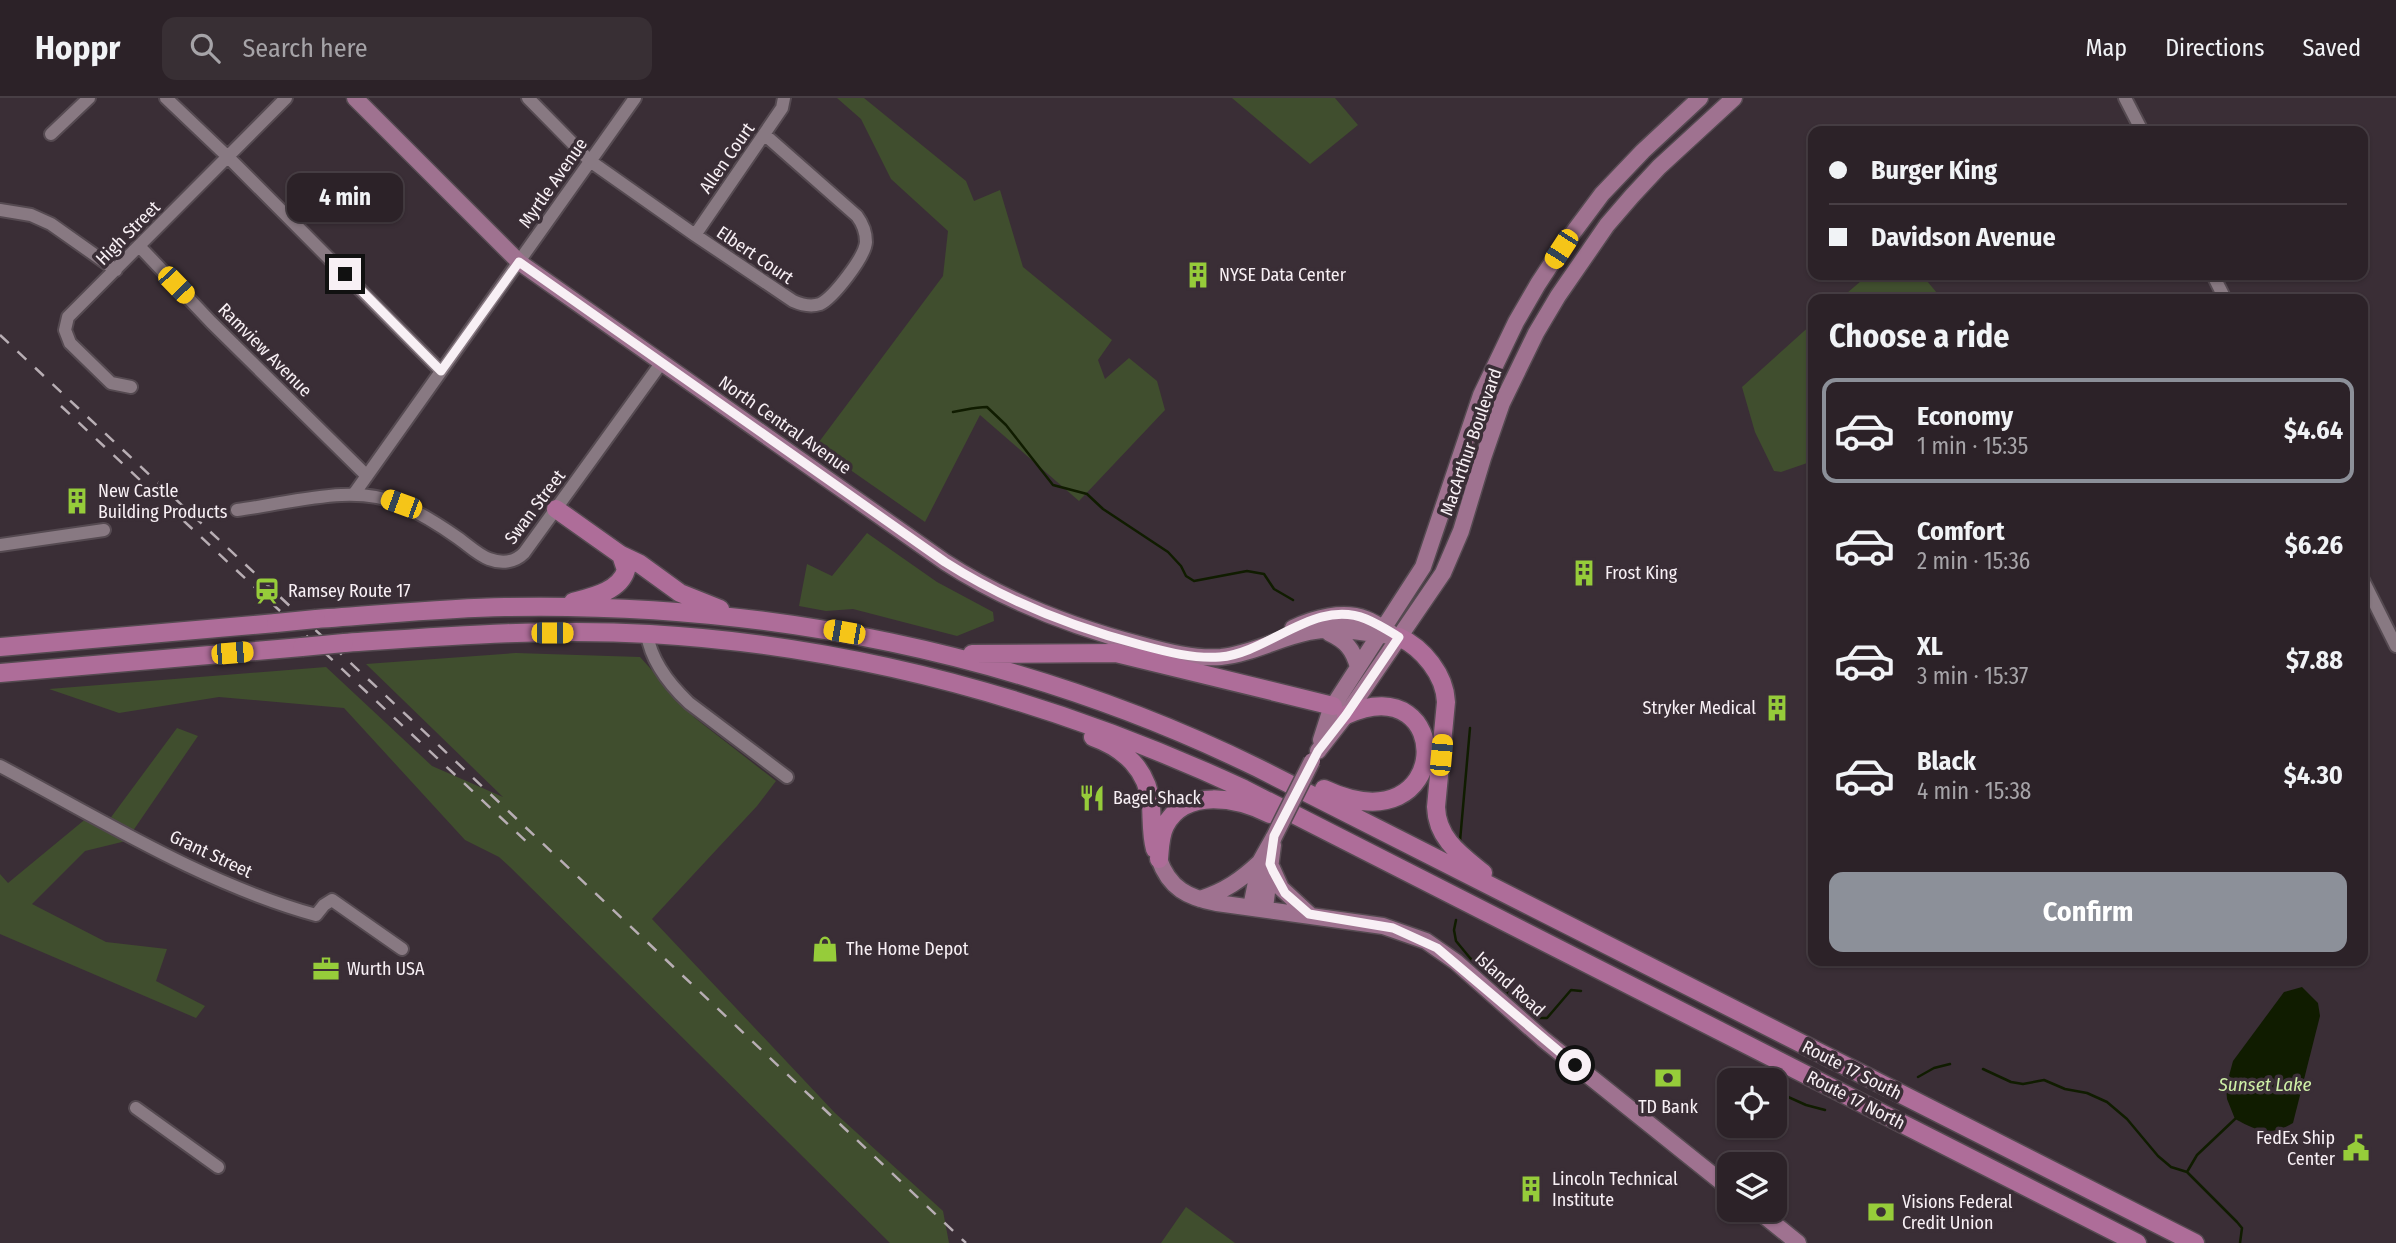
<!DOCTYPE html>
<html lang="en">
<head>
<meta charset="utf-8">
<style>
	body { margin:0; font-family:"Fira Sans Condensed",sans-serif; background:#382f34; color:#f1f3f6; height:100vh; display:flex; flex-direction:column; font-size:26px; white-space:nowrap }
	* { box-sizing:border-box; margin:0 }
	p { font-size:23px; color:#a6a4a8 }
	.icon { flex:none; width:38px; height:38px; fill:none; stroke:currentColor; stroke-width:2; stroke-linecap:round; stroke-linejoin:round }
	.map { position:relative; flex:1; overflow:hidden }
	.drawer { position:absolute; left:1808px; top:196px; width:560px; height:672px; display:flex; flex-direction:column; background:#2c2228; border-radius:14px; box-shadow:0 2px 5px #0004,0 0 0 2px #483f45 }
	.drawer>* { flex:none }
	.hud { position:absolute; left:1808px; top:28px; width:560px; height:154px; border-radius:14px; box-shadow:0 2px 5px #0004,0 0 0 2px #483f45; display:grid; align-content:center; height:154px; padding:0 21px; background:#2c2228 }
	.fabs { position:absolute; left:1717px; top:970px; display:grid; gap:14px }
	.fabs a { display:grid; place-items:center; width:70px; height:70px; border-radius:14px; background:#2c2228; box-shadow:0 2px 5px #0004,0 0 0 2px #483f45; font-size:35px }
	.end { position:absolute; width:32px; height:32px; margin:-16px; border:9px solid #f8f0f5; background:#111; box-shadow:0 0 0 4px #111 }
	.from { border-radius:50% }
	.bubble { position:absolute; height:49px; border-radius:14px; background:#2c2228; box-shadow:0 2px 5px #0004,0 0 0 2px #483f45; font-size:23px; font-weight:700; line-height:49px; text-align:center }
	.car { position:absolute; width:21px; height:42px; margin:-21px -10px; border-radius:9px; box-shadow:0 0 5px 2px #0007; background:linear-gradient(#f5c518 24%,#345 0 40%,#f5c518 0 76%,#345 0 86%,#f5c518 0) }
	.hud b { display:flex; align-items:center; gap:24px; height:66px; font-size:26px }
	.hud b+b { border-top:2px solid #483f45 }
	.hud i { width:18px; height:18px; background:#f1f3f6 }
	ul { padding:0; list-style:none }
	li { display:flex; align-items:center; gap:21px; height:105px; margin:0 14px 10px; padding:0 7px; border:4px solid transparent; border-radius:14px }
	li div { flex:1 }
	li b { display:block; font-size:26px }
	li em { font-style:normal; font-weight:700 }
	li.selected { border-color:#8c9099 }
	li>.icon { width:63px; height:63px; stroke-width:1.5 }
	h2 { padding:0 21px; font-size:32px; line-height:84px }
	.cta { display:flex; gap:14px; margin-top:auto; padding:14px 21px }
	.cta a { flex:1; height:80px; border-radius:14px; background:#8c9099; color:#fff; font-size:28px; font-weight:700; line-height:80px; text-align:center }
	header { display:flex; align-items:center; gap:42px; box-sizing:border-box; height:98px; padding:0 35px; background:#2c2228; border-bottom:2px solid #483f45 }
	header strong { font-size:33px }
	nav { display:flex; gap:38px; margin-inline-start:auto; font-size:24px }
	.search { width:490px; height:63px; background:#382f34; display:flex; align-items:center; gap:18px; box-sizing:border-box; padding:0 24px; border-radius:14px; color:#a6a4a8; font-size:26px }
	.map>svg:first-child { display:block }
	.green { fill:#404e2e }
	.water { fill:#101c00 }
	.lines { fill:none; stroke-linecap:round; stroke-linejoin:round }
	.stream { stroke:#101c00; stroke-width:2.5 }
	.minor-casing { stroke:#554a51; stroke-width:16 }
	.major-casing { stroke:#554a51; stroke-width:19 }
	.highway-casing { stroke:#554a51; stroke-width:21 }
	.minor { stroke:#887982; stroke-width:12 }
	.major { stroke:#9f7290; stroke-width:16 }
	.highway { stroke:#ae6d99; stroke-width:18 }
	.rail { stroke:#b8aeb4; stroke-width:2.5; stroke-dasharray:12 12; stroke-linecap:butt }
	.major-bridge-casing { stroke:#554a51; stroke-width:19; stroke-linecap:butt }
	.highway-bridge-casing { stroke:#554a51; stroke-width:21; stroke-linecap:butt }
	.major-bridge { stroke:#9f7290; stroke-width:16 }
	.highway-bridge { stroke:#ae6d99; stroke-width:18 }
	.route { stroke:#f8f0f5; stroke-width:9 }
	.labels { text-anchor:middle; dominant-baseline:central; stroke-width:7; stroke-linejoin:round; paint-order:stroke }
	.street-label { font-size:18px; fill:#f8f0f5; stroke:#3a2e36 }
	.poi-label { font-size:18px; fill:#f8f0f5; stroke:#3a2e36; text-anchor:start }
	.water-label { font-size:19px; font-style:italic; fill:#ceefa7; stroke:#3a2e36 }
</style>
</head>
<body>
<header>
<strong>Hoppr</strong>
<div class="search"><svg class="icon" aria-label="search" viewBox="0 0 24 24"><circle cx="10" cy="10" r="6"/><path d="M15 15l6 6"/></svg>Search here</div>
<nav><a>Map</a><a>Directions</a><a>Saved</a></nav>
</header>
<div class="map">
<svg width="2396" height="1145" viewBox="0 0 2396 1145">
	<rect width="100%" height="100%" fill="#3a2e36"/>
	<path class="green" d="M837 0H864L966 83 974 103 1000 92 1023 169 1112 242 1098 262 1105 281 1129 260 1157 283 1165 312 1079 403 980 317 925 424 816 348 943 178 948 133 891 81 861 21Z
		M1232 0H1335L1358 27 1310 66Z
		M1868 177H1922L1942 201H1840Z
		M1813 225V363L1781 374 1774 373 1755 334 1742 289Z
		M867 435 937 484 993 514 994 523 957 538 853 511 826 513 799 508 807 466 832 478Z
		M516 555 640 559 695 620 776 683 757 708 652 821 835 1015 943 1113 949 1145H890L510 769 499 759 465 742 344 610 219 599 119 615 49 591 326 569 432 668 503 699 366 566Z
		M177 630 198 638 126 743 85 753 32 806 106 844 167 851 156 883 205 908 196 920 0 836V776L8 785 94 714 109 722Z
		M1186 1109 1235 1145H1161Z"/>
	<path class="water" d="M2302 889 2318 905 2320 918 2293 1025C2270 1039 2258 1033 2235 1021L2227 1001 2226 989 2233 963 2284 894Z"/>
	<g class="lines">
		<path class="stream" d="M953 314C966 312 975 309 987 309L1006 327 1053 387 1087 396 1103 411 1168 454 1181 468 1186 478 1194 483 1247 473 1264 476 1274 491 1293 502
			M1460 743 1470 630
			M1456 822 1454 832 1456 843 1470 860 1536 920H1547L1571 892 1581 893
			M1983 971 2011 984 2023 986 2044 982 2065 991 2087 995 2107 1004 2127 1021 2158 1058 2171 1069 2187 1074
			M1918 979 1934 970 1950 966
			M1777 994 1806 1007 1825 1012
			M2235 1021 2197 1057 2187 1074 2237 1124 2242 1130 2240 1145"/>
		<g class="minor-casing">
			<path id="minor" d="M166 0 229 60 441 273
				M528 0 590 63 695 137 793 203C802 207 811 209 820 206 833 200 865 159 866 144 866 134 863 126 857 118L765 37
				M2125 0 2142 33
				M51 36 89 0
				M0 112 31 117 51 126 116 172
				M695 137 782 10 784 0
				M140 149 211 224 367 378
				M2213 177 2225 201
				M131 289 111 285 70 245 65 232 68 219 286 0
				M354 396 635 0
				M237 412C288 406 354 384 402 407 422 416 441 428 458 440 468 447 478 457 489 461 502 466 515 464 524 455L662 264
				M0 447 104 432
				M2362 480 2396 548
				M647 536C651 563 670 587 689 605L787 679
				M0 668C102 722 204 786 316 817L324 807 332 802 402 851
				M136 1010 218 1069"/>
		</g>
		<g class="major-casing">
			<path id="major" d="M355 0 519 164 945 464C1005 503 1073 529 1142 547 1167 554 1195 561 1221 559 1251 556 1279 540 1309 534 1338 528 1370 536 1399 539
				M1293 530C1314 520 1343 512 1366 521 1374 524 1383 530 1391 535
				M1329 535C1346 543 1353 551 1358 569
				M1321 642 1329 617 1337 602 1423 469 1481 297 1516 224 1538 186 1561 151 1602 96 1643 53 1700 0
				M1318 653 1346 617 1443 475 1461 433 1483 360 1502 305 1536 235 1558 198 1607 127 1632 98 1659 69 1734 0
				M1159 761C1169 790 1188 800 1217 805L1383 828 1426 843 1456 864 1543 941 1729 1090
				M1272 770 1281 790 1309 816
				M1200 801C1225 793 1241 782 1260 764
				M1251 809 1260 764 1274 739
				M1265 810 1273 747
				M1756 1111 1798 1145"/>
		</g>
		<g class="highway-casing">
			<path id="highway" d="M556 411 621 457 640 466 680 495 720 511
				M573 504C592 499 620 493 626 472L621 457
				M316 521C379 517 442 510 505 509 766 504 1023 555 1258 670L2195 1145
				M1399 539C1423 550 1445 577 1446 604L1436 709C1437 741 1461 757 1483 775
				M344 545C446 538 548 530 650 536 857 548 1057 604 1244 691L2137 1145
				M0 549 276 525
				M972 556 1116 555 1333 608
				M0 575 302 549
				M1093 639C1124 650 1148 672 1151 707 1152 722 1151 737 1155 751
				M1324 691C1455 752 1456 567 1346 617
				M1159 761C1160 750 1160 738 1165 728 1185 689 1238 700 1270 716"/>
		</g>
		<use href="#minor" class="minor"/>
		<use href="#major" class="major"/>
		<use href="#highway" class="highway"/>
		<path class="rail" d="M0 237 432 641 966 1145
			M61 308 529 746"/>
		<g class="major-bridge-casing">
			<path id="major-bridge" d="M1274 739 1312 663"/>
		</g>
		<g class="highway-bridge-casing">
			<path id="highway-bridge" d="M276 525 316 521
				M302 549 344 545"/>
		</g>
		<use href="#major-bridge" class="major-bridge"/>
		<use href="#highway-bridge" class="highway-bridge"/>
	</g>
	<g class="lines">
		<path class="route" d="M345 176 441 273 519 164 945 464C1006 503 1072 529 1141 547 1167 554 1194 561 1220 559 1269 555 1315 500 1366 521 1378 526 1389 533 1399 539L1346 617 1318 653 1274 738 1270 766 1273 773 1285 795 1309 816 1393 830 1437 850 1575 967"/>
	</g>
	<defs>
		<g id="building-bare" transform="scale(2.1)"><path d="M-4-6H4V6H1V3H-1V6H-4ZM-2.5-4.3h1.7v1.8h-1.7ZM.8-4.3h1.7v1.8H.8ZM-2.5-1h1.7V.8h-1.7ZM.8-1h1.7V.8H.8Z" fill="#96cc3a" stroke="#3a2e36" stroke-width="2.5" paint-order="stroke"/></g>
		<g id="station-bare" transform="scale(2.1)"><path d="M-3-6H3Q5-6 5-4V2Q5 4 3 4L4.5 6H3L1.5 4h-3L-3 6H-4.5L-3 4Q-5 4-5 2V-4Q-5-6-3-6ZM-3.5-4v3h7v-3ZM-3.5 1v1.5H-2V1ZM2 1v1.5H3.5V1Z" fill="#96cc3a" stroke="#3a2e36" stroke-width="2.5" paint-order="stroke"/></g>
		<g id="restaurant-bare" transform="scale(2.1)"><path d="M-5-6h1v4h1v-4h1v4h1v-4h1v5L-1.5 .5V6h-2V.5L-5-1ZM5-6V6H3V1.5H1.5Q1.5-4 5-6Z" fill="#96cc3a" stroke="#3a2e36" stroke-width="2.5" paint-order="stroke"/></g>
		<g id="shop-bare" transform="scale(2.1)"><path d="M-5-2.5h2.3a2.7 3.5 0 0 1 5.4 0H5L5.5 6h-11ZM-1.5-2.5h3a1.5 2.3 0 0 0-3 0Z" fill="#96cc3a" stroke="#3a2e36" stroke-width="2.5" paint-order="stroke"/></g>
		<g id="office-bare" transform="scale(2.1)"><path d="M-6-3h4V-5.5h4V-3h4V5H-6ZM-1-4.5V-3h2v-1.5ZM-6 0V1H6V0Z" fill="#96cc3a" stroke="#3a2e36" stroke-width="2.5" paint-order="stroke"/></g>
		<g id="bank-bare" transform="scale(2.1)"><path d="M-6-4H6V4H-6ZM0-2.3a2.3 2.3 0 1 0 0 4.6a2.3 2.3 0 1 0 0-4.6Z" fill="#96cc3a" stroke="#3a2e36" stroke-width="2.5" paint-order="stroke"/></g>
		<g id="civic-bare" transform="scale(2.1)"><path d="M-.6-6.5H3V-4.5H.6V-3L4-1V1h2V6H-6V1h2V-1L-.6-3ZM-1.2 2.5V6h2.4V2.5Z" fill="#96cc3a" stroke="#3a2e36" stroke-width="2.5" paint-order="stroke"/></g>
	</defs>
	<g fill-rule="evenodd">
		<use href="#building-bare" x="1198" y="177"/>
		<use href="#building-bare" x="77" y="403"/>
		<use href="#building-bare" x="1584" y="475"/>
		<use href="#station-bare" x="267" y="493"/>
		<use href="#building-bare" x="1777" y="610"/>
		<use href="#restaurant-bare" x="1092" y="700"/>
		<use href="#shop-bare" x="825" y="851"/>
		<use href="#office-bare" x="326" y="871"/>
		<use href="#bank-bare" x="1668" y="980"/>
		<use href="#civic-bare" x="2356" y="1050"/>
		<use href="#building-bare" x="1531" y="1091"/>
		<use href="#bank-bare" x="1881" y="1114"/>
	</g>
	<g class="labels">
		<g class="street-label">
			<text transform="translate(727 60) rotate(-55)">Allen Court</text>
			<text transform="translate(553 85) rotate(-55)">Myrtle Avenue</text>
			<text transform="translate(128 135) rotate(-45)">High Street</text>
			<text transform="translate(755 157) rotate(34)">Elbert Court</text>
			<text transform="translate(265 252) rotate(45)">Ramview Avenue</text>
			<text transform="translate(785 327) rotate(35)">North Central Avenue</text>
			<text transform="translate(1471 344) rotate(-71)">MacArthur Boulevard</text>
			<text transform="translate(535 409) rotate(-53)">Swan Street</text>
			<text transform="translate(211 756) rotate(25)">Grant Street</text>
			<text transform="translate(1510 886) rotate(42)">Island Road</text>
			<text transform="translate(1852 972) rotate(27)">Route 17 South</text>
			<text transform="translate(1856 1002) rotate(27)">Route 17 North</text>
		</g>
		<g class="poi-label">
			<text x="1219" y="177">NYSE Data Center</text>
			<text x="98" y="393">New Castle<tspan x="98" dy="21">Building Products</tspan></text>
			<text x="1605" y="475">Frost King</text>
			<text x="288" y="493">Ramsey Route 17</text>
			<text x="1756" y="610" text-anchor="end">Stryker Medical</text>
			<text x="1113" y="700">Bagel Shack</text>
			<text x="846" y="851">The Home Depot</text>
			<text x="347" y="871">Wurth USA</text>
			<text x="1668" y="1009" text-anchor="middle">TD Bank</text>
			<text x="2335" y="1040" text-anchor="end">FedEx Ship<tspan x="2335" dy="21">Center</tspan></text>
			<text x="1552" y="1081">Lincoln Technical<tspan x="1552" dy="21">Institute</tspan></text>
			<text x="1902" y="1104">Visions Federal<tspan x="1902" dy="21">Credit Union</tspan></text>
		</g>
		<g class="water-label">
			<text x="2265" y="986">Sunset Lake</text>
		</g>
	</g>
</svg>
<div class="fabs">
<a><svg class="icon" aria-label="locate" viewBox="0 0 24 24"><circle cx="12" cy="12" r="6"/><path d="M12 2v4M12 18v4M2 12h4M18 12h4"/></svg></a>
<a><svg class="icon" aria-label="layers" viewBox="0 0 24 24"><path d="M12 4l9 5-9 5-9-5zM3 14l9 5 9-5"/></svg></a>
</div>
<i class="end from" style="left:1575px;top:967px"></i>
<i class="end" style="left:345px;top:176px"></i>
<div class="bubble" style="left:287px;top:75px;width:116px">4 min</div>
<i class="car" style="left:1561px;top:151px;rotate:213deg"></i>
<i class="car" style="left:176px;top:187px;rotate:136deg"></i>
<i class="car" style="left:401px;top:406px;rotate:290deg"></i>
<i class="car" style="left:844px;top:534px;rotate:280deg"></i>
<i class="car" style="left:552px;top:535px;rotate:90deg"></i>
<i class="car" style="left:232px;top:555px;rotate:85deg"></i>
<i class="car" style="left:1441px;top:657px;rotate:5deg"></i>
<div class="hud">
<b><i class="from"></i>Burger King</b>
<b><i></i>Davidson Avenue</b>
</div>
<section class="drawer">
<h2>Choose a ride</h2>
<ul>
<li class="selected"><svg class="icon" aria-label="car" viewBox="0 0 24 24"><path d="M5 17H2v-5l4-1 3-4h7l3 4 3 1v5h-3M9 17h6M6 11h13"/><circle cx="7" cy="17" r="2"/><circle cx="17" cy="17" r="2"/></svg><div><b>Economy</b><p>1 min · 15:35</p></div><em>$4.64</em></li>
<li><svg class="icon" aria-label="car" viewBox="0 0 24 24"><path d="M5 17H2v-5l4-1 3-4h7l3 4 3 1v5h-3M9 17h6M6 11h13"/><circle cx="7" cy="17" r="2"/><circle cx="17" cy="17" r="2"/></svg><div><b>Comfort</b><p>2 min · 15:36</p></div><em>$6.26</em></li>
<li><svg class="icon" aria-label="car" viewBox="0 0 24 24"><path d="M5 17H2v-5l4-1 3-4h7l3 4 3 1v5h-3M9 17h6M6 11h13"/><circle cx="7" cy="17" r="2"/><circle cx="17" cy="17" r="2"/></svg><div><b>XL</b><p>3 min · 15:37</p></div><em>$7.88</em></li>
<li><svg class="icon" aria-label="car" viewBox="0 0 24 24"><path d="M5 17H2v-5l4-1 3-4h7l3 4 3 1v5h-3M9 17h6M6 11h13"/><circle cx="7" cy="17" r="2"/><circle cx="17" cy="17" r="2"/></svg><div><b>Black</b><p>4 min · 15:38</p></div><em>$4.30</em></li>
</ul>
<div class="cta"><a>Confirm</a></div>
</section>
</div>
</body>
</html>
